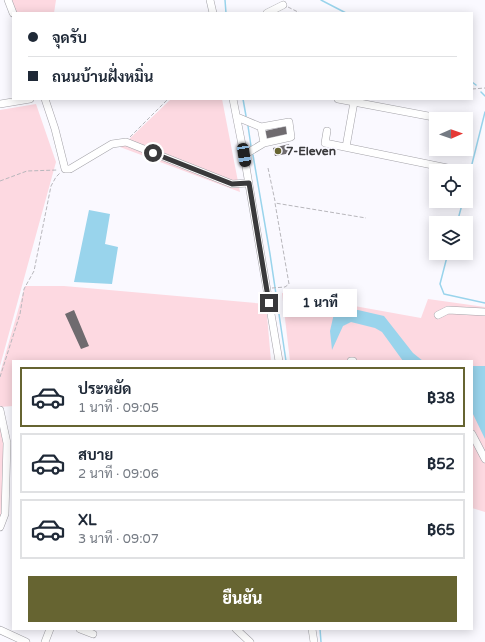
<!DOCTYPE html>
<html lang="th">
<head>
<meta charset="utf-8">
<style>
	body { margin:0; font-family:"Varela Round",Sarabun,sans-serif; background:#f2f2f3; color:#1f2937; height:100vh; display:flex; flex-direction:column; font-size:15px; white-space:nowrap }
	* { box-sizing:border-box; margin:0 }
	p { font-size:13px; color:#747a83 }
	.icon { flex:none; width:22px; height:22px; fill:none; stroke:currentColor; stroke-width:2; stroke-linecap:round; stroke-linejoin:round }
	.map { position:relative; flex:1; overflow:hidden }
	.sheet { position:absolute; left:12px; top:360px; width:461px; height:270px; display:flex; flex-direction:column; background:#fff; border-radius:0px; box-shadow:0 2px 10px #0003 }
	.sheet>* { flex:none }
	.top-card { position:absolute; left:12px; top:12px; width:461px; height:88px; border-radius:0px; box-shadow:0 2px 10px #0003; display:grid; align-content:center; height:88px; padding:0 16px; background:#fff }
	.needle { width:26px; rotate:88deg }
	.controls { position:absolute; left:429px; top:112px; display:grid; gap:8px }
	.controls a { display:grid; place-items:center; width:44px; height:44px; border-radius:0px; background:#fff; box-shadow:0 2px 10px #0003; font-size:20px }
	.end { position:absolute; width:18px; height:18px; margin:-9px; border:5px solid #39393b; background:#fff; box-shadow:0 0 0 2px #fff }
	.from { border-radius:50% }
	.bubble { position:absolute; height:28px; border-radius:0px; background:#fff; box-shadow:0 2px 10px #0003; font-size:13px; font-weight:800; line-height:28px; text-align:center }
	.car { position:absolute; width:12px; height:24px; margin:-12px -6px; border-radius:5px; box-shadow:0 0 3px 1px #0007; background:linear-gradient(#222 24%,#8ab4d8 0 40%,#222 0 76%,#8ab4d8 0 86%,#222 0) }
	.top-card b { display:flex; align-items:center; gap:14px; height:38px; font-size:15px }
	.top-card b+b { border-top:1px solid #e0e1e3 }
	.top-card i { width:10px; height:10px; background:#1f2937 }
	ul { padding:7px 0 0; list-style:none }
	li { display:flex; align-items:center; gap:12px; height:60px; margin:0 8px 6px; padding:0 8px; border:2px solid #e0e1e3; border-radius:0px }
	li div { flex:1 }
	li b { display:block; font-size:15px }
	li em { font-style:normal; font-weight:800 }
	li.active { border-color:#666431 }
	li>.icon { width:36px; height:36px; stroke-width:1.5 }
	.action { display:flex; gap:8px; margin-top:auto; padding:8px 16px }
	.action a { flex:1; height:46px; border-radius:0px; background:#666431; color:#fff; font-size:16px; font-weight:800; line-height:46px; text-align:center }
	.map>svg:first-child { display:block }
	.green { fill:#fdd9e1 }
	.water { fill:#99d4ec }
	.lines { fill:none; stroke-linecap:round; stroke-linejoin:round }
	.stream { stroke:#99d4ec; stroke-width:1.5 }
	.building { fill:#6f6b6f }
	.minor-casing { stroke:#a4a3a9; stroke-width:8 }
	.path { stroke:#b8b7bc; stroke-width:1; stroke-dasharray:4 2; stroke-linecap:butt }
	.minor { stroke:#fff; stroke-width:7 }
	.route { stroke:#39393b; stroke-width:5 }
	.poi-dot { fill:#666431; stroke:#faf9ff; stroke-width:1.5 }
	.labels { text-anchor:middle; dominant-baseline:central; stroke-width:4; stroke-linejoin:round; paint-order:stroke }
	.poi-label { font-size:12px; font-weight:bold; fill:#39393b; stroke:#faf9ff; text-anchor:start }
</style>
</head>
<body>
<div class="map">
<svg width="485" height="642" viewBox="0 0 485 642">
	<rect width="100%" height="100%" fill="#faf9ff"/>
	<path class="green" d="M8 0H56L54 13H13Z
		M171 99H222L240 192 112 144 126 142Z
		M36 104 56 162 0 366V110Z
		M25 286H64L266 304 271 361H13V406L0 407V373Z
		M282 293 421 318 428 299 485 307V512L472 508V361H290Z
		M0 411 7 443 5 514 0 527Z"/>
	<path class="water" d="M89 210 110 214 105 244 118 247 112 284 74 282Z
		M335 309 358 310 384 316 413 353 423 361H403L382 332 375 328 351 322 343 326 332 350 330 331Z
		M472 366H485V439L472 412Z"/>
	<g class="lines">
		<path class="stream" d="M225 0 226 13
			M321 0 346 13
			M472 82 476 85
			M481 92 485 96
			M243 99 246 116
			M248 126 251 146
			M253 155 270 254 286 361
			M466 188 485 112
			M457 223 463 201
			M448 253 440 284 444 294 485 303
			M320 629 321 642"/>
	</g>
	<path class="building" d="M287 126 289 134 267 139 265 131Z
		M289 144 291 153 275 156 273 148Z
		M74 310 89 346 81 349 65 314Z"/>
	<g class="lines">
		<g class="minor-casing">
			<path id="minor" d="M8 0 13 13
				M210 0 213 13
				M267 13 283 5
				M45 99 55 129 65 169H70L112 144 126 142 232 184 249 183
				M233 99 244 155 279 361
				M338 99 444 119
				M0 104 30 99
				M237 117 261 127 289 122 291 137 264 143 244 155
				M466 123 468 124
				M261 127 264 143
				M327 131 325 143 462 171
				M346 147 354 102
				M438 315 448 310 485 312
				M351 361H353
				M0 410 7 443 5 514 0 527
				M472 434 485 459
				M80 629 93 634
				M236 629 250 642
				M312 629 314 642
				M0 630 26 642
				M45 642 50 629"/>
		</g>
		<path class="path" d="M288 7 300 13
			M472 89 485 88
			M130 137 168 99
			M268 168 275 201
			M0 181 27 171 58 170
			M272 288 285 287 289 284 275 203 366 218
			M0 377 20 314 24 289 34 271 51 186 56 177 60 173"/>
		<use href="#minor" class="minor"/>
	</g>
	<g class="lines">
		<path class="route" d="M153 153 232 184 249 183 269 303"/>
	</g>
	<circle class="poi-dot" cx="278" cy="151" r="4"/>
	<g class="labels">
		<g class="poi-label">
			<text x="286" y="151">7-Eleven</text>
		</g>
	</g>
</svg>
<div class="controls">
<a><svg class="needle" viewBox="-14 -14 28 28"><path d="M0-13l5 13h-10z" fill="#e53935"/><path d="M0 13l5-13h-10z" fill="#747a83"/></svg></a>
<a><svg class="icon" aria-label="locate" viewBox="0 0 24 24"><circle cx="12" cy="12" r="6"/><path d="M12 2v4M12 18v4M2 12h4M18 12h4"/></svg></a>
<a><svg class="icon" aria-label="layers" viewBox="0 0 24 24"><path d="M12 4l9 5-9 5-9-5zM3 14l9 5 9-5"/></svg></a>
</div>
<i class="end from" style="left:153px;top:153px"></i>
<i class="end" style="left:269px;top:303px"></i>
<div class="bubble" style="left:283px;top:289px;width:74px">1 นาที</div>
<i class="car" style="left:244px;top:155px;rotate:171deg"></i>
<div class="top-card">
<b><i class="from"></i>จุดรับ</b>
<b><i></i>ถนนบ้านฝั่งหมิ่น</b>
</div>
<section class="sheet">
<ul>
<li class="active"><svg class="icon" aria-label="car" viewBox="0 0 24 24"><path d="M5 17H2v-5l4-1 3-4h7l3 4 3 1v5h-3M9 17h6M6 11h13"/><circle cx="7" cy="17" r="2"/><circle cx="17" cy="17" r="2"/></svg><div><b>ประหยัด</b><p>1 นาที · 09:05</p></div><em>฿38</em></li>
<li><svg class="icon" aria-label="car" viewBox="0 0 24 24"><path d="M5 17H2v-5l4-1 3-4h7l3 4 3 1v5h-3M9 17h6M6 11h13"/><circle cx="7" cy="17" r="2"/><circle cx="17" cy="17" r="2"/></svg><div><b>สบาย</b><p>2 นาที · 09:06</p></div><em>฿52</em></li>
<li><svg class="icon" aria-label="car" viewBox="0 0 24 24"><path d="M5 17H2v-5l4-1 3-4h7l3 4 3 1v5h-3M9 17h6M6 11h13"/><circle cx="7" cy="17" r="2"/><circle cx="17" cy="17" r="2"/></svg><div><b>XL</b><p>3 นาที · 09:07</p></div><em>฿65</em></li>
</ul>
<div class="action"><a>ยืนยัน</a></div>
</section>
</div>
</body>
</html>
